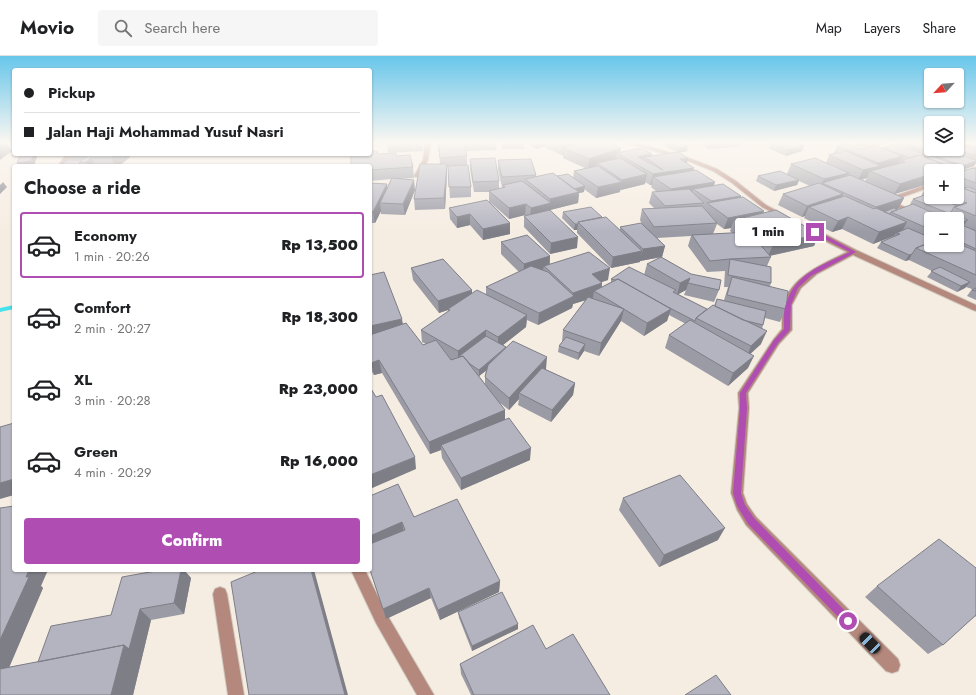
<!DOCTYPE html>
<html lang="en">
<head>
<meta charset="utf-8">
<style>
	body { margin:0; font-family:Jost,sans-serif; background:#f6f6f6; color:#202124; height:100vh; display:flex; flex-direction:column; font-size:15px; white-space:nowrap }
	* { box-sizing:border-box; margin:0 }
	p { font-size:13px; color:#757577 }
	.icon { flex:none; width:22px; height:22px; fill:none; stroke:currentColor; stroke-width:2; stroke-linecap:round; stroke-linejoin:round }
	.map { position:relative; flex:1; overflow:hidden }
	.drawer { position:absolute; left:12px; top:108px; width:360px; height:408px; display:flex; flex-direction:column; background:#fff; border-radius:4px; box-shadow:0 1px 3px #0004 }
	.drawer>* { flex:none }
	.banner { position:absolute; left:12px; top:12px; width:360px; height:88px; border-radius:4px; box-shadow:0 1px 3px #0004; display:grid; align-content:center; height:88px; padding:0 12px; background:#fff }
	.needle { width:26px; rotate:244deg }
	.buttons { position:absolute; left:924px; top:12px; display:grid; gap:8px }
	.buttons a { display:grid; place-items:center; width:40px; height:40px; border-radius:4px; background:#fff; box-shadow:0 1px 3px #0004; font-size:20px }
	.end { position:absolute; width:18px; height:18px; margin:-9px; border:5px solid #b04db3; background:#fff; box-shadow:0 0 0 2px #fff }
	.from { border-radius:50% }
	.bubble { position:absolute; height:28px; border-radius:4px; background:#fff; box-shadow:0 1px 3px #0004; font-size:13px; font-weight:800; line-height:28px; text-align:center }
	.car { position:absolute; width:12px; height:24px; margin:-12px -6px; border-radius:5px; box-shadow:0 0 3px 1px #0007; background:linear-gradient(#222 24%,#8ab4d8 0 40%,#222 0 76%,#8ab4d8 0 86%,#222 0) }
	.banner b { display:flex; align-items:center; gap:14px; height:38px; font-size:15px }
	.banner b+b { border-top:1px solid #e0e0e0 }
	.banner i { width:10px; height:10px; background:#202124 }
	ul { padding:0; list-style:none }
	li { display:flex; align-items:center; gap:12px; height:66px; margin:0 8px 6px; padding:0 4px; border:2px solid transparent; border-radius:4px }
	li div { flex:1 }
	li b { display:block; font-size:15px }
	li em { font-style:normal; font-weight:800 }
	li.on { border-color:#b04db3 }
	li>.icon { width:36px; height:36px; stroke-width:1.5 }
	h2 { padding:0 12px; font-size:18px; line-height:48px }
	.cta { display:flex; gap:8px; margin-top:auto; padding:8px 12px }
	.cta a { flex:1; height:46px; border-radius:4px; background:#b04db3; color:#fff; font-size:16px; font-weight:800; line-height:46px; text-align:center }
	header { display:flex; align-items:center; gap:24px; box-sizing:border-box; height:56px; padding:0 20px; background:#fff; border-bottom:1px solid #e0e0e0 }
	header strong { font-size:19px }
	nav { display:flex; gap:22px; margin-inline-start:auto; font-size:14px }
	.search { width:280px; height:36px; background:#f6f6f6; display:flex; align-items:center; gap:10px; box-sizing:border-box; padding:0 14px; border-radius:4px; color:#757577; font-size:15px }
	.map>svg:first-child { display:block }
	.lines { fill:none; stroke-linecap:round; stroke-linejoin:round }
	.stream { fill:#46e1ed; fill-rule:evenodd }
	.minor-casing { stroke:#d1c9bf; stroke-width:2 }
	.minor { fill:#b4887c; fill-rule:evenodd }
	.wall { fill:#9b9ba6; fill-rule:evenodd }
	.shaded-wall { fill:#7e7e87 }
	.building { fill:#b4b4c1; stroke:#7e7e87 }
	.route { fill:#b04db3 }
</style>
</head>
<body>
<header>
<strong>Movio</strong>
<div class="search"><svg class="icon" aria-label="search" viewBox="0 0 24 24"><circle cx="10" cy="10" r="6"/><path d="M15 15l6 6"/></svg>Search here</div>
<nav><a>Map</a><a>Layers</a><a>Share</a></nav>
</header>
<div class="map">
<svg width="976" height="639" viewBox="0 0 976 639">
	<rect width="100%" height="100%" fill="#f6ede2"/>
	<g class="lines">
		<path class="stream" d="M14 249V253L0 256V252Z"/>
		<g class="minor-casing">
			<path id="minor" d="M425 86H431L428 104 419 121H415L414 120 423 104Z
				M624 86H634L692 103 717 113 736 125 766 149 786 160 781 161 762 151 732 127 713 115 688 105Z
				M877 86H887L868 93 865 91Z
				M957 86 976 91V95L957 89Z
				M66 98H72L64 110H58Z
				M976 111V115L957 121V117Z
				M931 127V131L891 145 933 163H931V166L884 146 886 143Z
				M805 171H811L856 194 976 249V255L973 254 853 199 817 218 801 232 792 249V274L779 288 748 337 749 352 743 437 747 448 756 461 898 603 900 609 898 615 892 617 886 615 746 469 737 454 731 437 739 352 738 337 773 284 782 273C782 266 782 259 783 251 789 221 822 208 847 196L805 175Z
				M351 514H365L386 557 434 639H417L376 567Z
				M220 531 225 533 227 538 244 639H228L213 538 215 533Z"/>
		</g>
		<use href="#minor" class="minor"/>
	</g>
	<path class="wall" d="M370 86H372V87L371 95 378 98 396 100 413 111 414 122 399 123 415 134 405 159 381 158V155L375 167H370V127L387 132 392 123 370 125Z
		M374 86H422L423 95 388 97 387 86 375 88Z
		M437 86H461V87H463V86H496V94L466 95 467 100V109L471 131V141L450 142 448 111H447V118L445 153 415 154 414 143 440 108 439 96H438Z
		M501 86H524V93H502Z
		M527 86H616V90L620 97 651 100 676 96 661 88 662 86H681L687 95 680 96 687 108 694 112 693 114 714 129 741 141 764 157 819 178 814 190 770 200 771 201 767 210 771 227 770 230 786 253 780 266 765 262 763 269 762 273 761 288 750 298 748 312 728 330 665 292 669 279 686 268 669 259 667 265 644 280 621 265 599 300 584 295 578 304 558 296 559 290 562 286 563 274 586 244 573 248 572 252 538 269 527 264 526 271 503 289 545 313 575 327 573 339 551 366 518 349 519 343 509 354 500 347 505 363 530 404 461 434 442 402 441 394 430 398 382 317 374 319 370 313V219L403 268 423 289 426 288 422 286 421 274 448 256V254L439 257 413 224 411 212 472 237 486 238V231L519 216 501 198V186L550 200V208L608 224 601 226 602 227V231L611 226V223L644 219 647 208 661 201 640 205V206L611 212 577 177V174H574L562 162 563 156 602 161 620 174V171L642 168 640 164 642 153 654 152 649 147 652 136H657L651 131 652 129H650L645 126V128L620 134V136L596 142 584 133V136L579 137 578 147 550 154 577 192 550 198 524 171V160L526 159H525L509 163 490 146 510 167V178L483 184 470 169 457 172 450 163 449 152 489 146V136H474L470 113V103L499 125V133L503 132V131H502L498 114V104L536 119V121L557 120 573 122 574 115 585 112 563 102V99H562L546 92V90L536 93 527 88ZM717 168 724 173 731 172 730 175 732 177 713 178ZM691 180 688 190 707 216 725 215 724 231H728L724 244 717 243 714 250 707 253 678 238 686 234 684 239 714 246 719 234 661 201H662L665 190 657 182ZM486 315 485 321V328L479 320Z
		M699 86H741L740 91 708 93Z
		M849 86H877L860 91Z
		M900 86H931V93H956L945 97 941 95 939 98 932 100 935 101 936 100 955 97 957 94 976 92V107L974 110 959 115 952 112 931 127 895 138 904 142 898 153H896L897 154 911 149 910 148 913 143 921 140 926 131 931 129V141H957V117L976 113V175L963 170 976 175V244L967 240 972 233 966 231 965 232 957 236 927 221 932 215 909 204 905 205 877 192 881 186 894 181V180L873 188 842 173 832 176 804 162 805 160 802 161 778 149 783 138 810 130 799 125 797 129 774 135 756 125 758 120 787 118 791 108 826 107 829 99 833 98 837 90 860 93 883 92 899 89ZM867 122 865 125 862 124ZM947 162 949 163H957V189H931V181L930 182H929L931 163Z
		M770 87 804 90 802 95 786 100 768 92Z
		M18 98H53L51 99H36L37 101 19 99Z
		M66 98H128L130 101 119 110H59L70 104Z
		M370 440 414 461 500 525 499 536 440 564 431 542 386 563 370 514Z
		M623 442 718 484 659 511 619 454Z
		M0 452 41 530 43 532 9 611 38 606 111 559 161 514H184L191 522 184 558 151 564 133 639H0Z
		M976 512V561L975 560 943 589 928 598 865 541 877 530Z
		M458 556 518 573 472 595 459 562Z
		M546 593 610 639H471L461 618 460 608Z"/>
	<path class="shaded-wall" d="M0 86H6L12 95 0 104Z
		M370 86H372L371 96 370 91Z
		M374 86H387L375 88Z
		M537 86H546V90L536 93Z
		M573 86H592L564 92 563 99H562L563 90Z
		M606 86H616L615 92Z
		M862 86H877L860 91Z
		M961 88 957 93V89Z
		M688 90 687 95 678 97 679 92Z
		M804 90 802 95 786 100 787 94Z
		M621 92 620 99 617 97 616 103 597 107 596 110 588 113 589 103Z
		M942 93 939 98 926 102 928 96Z
		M947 93H956L945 97Z
		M34 98H35L37 101 34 110H18L17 107Z
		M117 98H128L130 101 119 110H115L111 102Z
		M652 98 650 105 645 101 643 109 638 101Z
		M903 100 898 110 870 115 867 122 858 124 863 114 876 111 878 107Z
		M91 102 95 110H88L86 106Z
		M688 102 686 112 680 103Z
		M976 105V107L974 110 959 115 963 110Z
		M447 108V118L445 153 444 142Z
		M953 108 950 112 952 111 950 115H937L938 112Z
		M694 112 691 122 653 121 652 129H650L653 118Z
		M849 117 844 127H822L819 134 824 123Z
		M647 118 645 128 621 134 622 124Z
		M931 118V127L894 138 900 128Z
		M414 124 415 134 405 159 403 148Z
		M799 124 797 129 774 135 776 129Z
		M3 126 7 131 0 138V129Z
		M622 126 620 136 596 142 598 131Z
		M715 126 712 136 693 133 691 140 668 144 671 133Z
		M387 128 388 139 380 147 381 155 375 167 373 156Z
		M585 130 584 136 579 137 578 147 550 154V158L530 163 531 152 550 147V143L570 134Z
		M843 138 838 149 809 151 805 160 802 161 807 150Z
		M741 140 737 151 709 149 711 145Z
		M904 142 898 153 870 162 876 151Z
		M526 148 525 159 509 163V152Z
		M764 155 760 166 734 164 731 172 724 173 728 162Z
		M951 156 947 162 944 163 948 157Z
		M470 158V169L457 172V161Z
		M848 161 842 173 832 176 838 165Z
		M968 164 964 169 958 172 961 166Z
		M907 166 901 178 896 177 894 180 873 188 879 176Z
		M510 167V178L483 184V173Z
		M575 168H578L577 174H574Z
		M931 172V181L922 184 929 173Z
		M819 178 814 190 768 200 773 189Z
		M578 181 577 192 550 198 551 187Z
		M665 190 662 201 640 205 643 193Z
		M642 195 640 206 611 212 613 201Z
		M912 198 909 204 905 205 909 199Z
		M550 200 549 212 544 210 543 214 523 220 524 208Z
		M610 212 608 224 590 230 592 218Z
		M690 222 686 234 677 239 680 227Z
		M970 226 965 232 957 236 961 230Z
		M602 227 600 239 594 235 593 242 573 248 572 252 538 269 539 257 573 241V237Z
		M472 234V246L448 253V254L439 257 438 245Z
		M624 253 621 265 599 300 601 287Z
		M671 253 667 265 644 280 647 267Z
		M527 259 526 271 498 293V281Z
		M402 263 404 275 370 283V270Z
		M486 274V287L458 308V295Z
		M767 275 761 288 746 302 751 290Z
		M585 288 584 295 578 304 579 297Z
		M507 292V298L479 320V314Z
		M754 300 748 312 728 330 733 317Z
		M547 301 546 313 519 337V343L509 354V342Z
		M379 304 382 317 374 319 371 307Z
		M575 327 573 339 551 366 552 354Z
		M505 354V366L441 389V394L430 398 429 386Z
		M531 392 530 404 461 434V422Z
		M415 401 416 413 370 433V419Z
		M14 423V439L0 443V427Z
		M402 466 404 478 370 493V480Z
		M725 472 718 484 659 511 664 499Z
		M29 514H48L41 530 43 532 0 633V584Z
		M181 514H184L191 522 184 558 174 547Z
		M311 514H314L348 639H345Z
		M500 525 499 536 440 564 438 554Z
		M429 532 431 542 386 563 383 553Z
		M140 553 151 564 133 639H111L124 589Z
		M518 568V573L472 595V590Z"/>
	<path class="building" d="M387 86H405L387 87Z
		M502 86H524V88H502Z
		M555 86H573L563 90Z
		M581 86H608L621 92 589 103 564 92Z
		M669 86H681L688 90 679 92Z
		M774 86H794L804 90 787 94 770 87Z
		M901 86H924L931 89V93H942L928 96Z
		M464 87 467 100 440 102 439 88Z
		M846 87 860 93 876 90 903 100 878 107 837 90Z
		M896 88 924 98 910 102 883 92Z
		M970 90 976 92V100L957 94Z
		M641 92 652 98 638 101 663 114 645 101 678 96 688 102 680 103 694 112 653 118 617 97Z
		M370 95H377L378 98 396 97V100L410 99 413 111 370 114V110H351V98H370Z
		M846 95 881 110 863 114 829 99Z
		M951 96 976 104V105L963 110 936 100Z
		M21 98H34L31 105 17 107Z
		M90 98H117L111 102H91L86 106 79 107Z
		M919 99 952 111 941 115H931V118L900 128 870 115 905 106 902 104Z
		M929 99 953 108 947 110 924 101Z
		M495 102 499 125 473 126 470 103Z
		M620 102 647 118 622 124 597 107Z
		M815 102 849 117 824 123 791 108Z
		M531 103 536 119 502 121 498 104Z
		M67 104H82L79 107 81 110H59Z
		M95 108H110L107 110H92Z
		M420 108H447L444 142 414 143Z
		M468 109 471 131H449L448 110Z
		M598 110 622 126 598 131 574 115Z
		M973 112 976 113V127L957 120V117Z
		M696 114 715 126 671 133 653 121Z
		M780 115 799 124 776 129 758 120Z
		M553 117 579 136 550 143 525 123Z
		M568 118 585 130 574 133 557 120Z
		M850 119 904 142 876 151 822 127Z
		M392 122 414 124 403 148 380 147Z
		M522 125 551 147 531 152 526 148 509 152 489 135 505 131 503 129Z
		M370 127 387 128 373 156H370Z
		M819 127 843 138 807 150 783 138Z
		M723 128 741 140 711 145 693 133Z
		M931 129V133L926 131Z
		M957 130 976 137V160L954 151 967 147 952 141H957Z
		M968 131 976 134V137L963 132Z
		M689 133 704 147 665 150 652 136Z
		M928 138 931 139V141H936L958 150 954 151 951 156 948 157 913 143Z
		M845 140 874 153 876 152 907 166 879 176 848 161 838 165 809 151Z
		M743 141 764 155 728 162 707 147Z
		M487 144 510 167 483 173 470 158 457 161 449 152Z
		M913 148 947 163H931V172L929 173 891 156Z
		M702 150 717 167 654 171 642 153Z
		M591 151 602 161 578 166V168H575L563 156Z
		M894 152 897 154 891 156 890 158 884 156Z
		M550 154 578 181 551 187 524 160Z
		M776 154 819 178 773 189 734 164Z
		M956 159 968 164 961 166 957 164V163H955L950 161Z
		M606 161 642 195 613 201 578 166Z
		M641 167 665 190 643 193 620 171Z
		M957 167 976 175V193L957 184Z
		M908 172 931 182V186L916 192 912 198 909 199 881 186 900 178 896 177Z
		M749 176 771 201 730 203 771 211V227L728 219 730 203 710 205 692 179Z
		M527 179 550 200 524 208 501 186Z
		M931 186V189H957V187L976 195V219L916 192Z
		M589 196 610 212 592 218 602 227 573 237 544 210Z
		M661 201 691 218 721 224 719 234 688 227 690 222 680 227 647 208Z
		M443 203 472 234 438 245 411 212Z
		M531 210 548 216 574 240 539 257 486 231Z
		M629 211 676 234 673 236 707 253 696 262 695 265 668 251 618 223 615 224 611 223Z
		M940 211 970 226 961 230 931 215Z
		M384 216 402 263 370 270V219Z
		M732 221 788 235 786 253 727 239Z
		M618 223 671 253 647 267 594 235Z
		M976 232V235L972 234Z
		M477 234 527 259 498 281 486 274 458 295 421 274 450 254 448 253Z
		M588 241 624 253 601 287 563 274Z
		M717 243 766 255 763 269 743 264 715 250Z
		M713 249 767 275 751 290 696 262Z
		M690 264 754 300 733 317 669 279Z
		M406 267 423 289 436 284 451 304 463 300 505 354 429 386 379 304 371 307 370 305V279Z
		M486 280 506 291 479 314 470 308 463 300 458 301Z
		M566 281 585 288 579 297 559 290Z
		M513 285 547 301 509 342 485 321 488 309Z
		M542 312 575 327 552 354 519 337Z
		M370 331 376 341 382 339 415 401 370 419Z
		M509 362 531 392 461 422 441 389Z
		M14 367V423L0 427V371Z
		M680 419 725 472 664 499 623 442Z
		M398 428 414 461 457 443 500 525 438 554 429 532 383 553 370 514V488L405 474 402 466 370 480V440Z
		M14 450V514H29L26 521H29L0 584V452Z
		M939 483 976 512V559L943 589 877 530Z
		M161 514H181L174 547 140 553 129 593 124 589 38 606 51 570 111 559 122 521Z
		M260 514H311L345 639H249L231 526Z
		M502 536 518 568 472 590 458 556Z
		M533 569 546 593 573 578 610 639H474L460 608Z
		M124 589 111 639H0V613Z
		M716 619 731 639H685Z"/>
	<linearGradient id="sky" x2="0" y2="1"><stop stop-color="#67c6ea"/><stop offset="0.49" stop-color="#fbf7f2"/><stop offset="1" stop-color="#fbf7f2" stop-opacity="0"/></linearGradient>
	<rect width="976" height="176" fill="url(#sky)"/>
	<path class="route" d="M813 175H817L856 196 811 220 798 232 791 249 790 274 778 287 746 337 747 352 741 437 745 449 754 462 852 562 853 565 852 568 848 570 845 568 748 468 737 450 733 437 740 352V337L774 284 784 273C784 265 783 255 786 248 795 217 823 209 850 196L813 177Z"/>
</svg>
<div class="buttons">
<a><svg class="needle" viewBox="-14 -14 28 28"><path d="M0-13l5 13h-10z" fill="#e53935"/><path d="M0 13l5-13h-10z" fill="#757577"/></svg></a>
<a><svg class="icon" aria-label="layers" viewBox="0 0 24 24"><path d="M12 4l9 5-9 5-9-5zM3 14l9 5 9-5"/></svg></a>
<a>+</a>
<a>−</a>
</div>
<i class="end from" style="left:848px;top:565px"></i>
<i class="end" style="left:815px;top:176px"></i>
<div class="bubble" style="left:735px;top:162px;width:66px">1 min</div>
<i class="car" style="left:870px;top:587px;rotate:316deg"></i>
<div class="banner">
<b><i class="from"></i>Pickup</b>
<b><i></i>Jalan Haji Mohammad Yusuf Nasri</b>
</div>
<section class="drawer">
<h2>Choose a ride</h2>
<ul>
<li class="on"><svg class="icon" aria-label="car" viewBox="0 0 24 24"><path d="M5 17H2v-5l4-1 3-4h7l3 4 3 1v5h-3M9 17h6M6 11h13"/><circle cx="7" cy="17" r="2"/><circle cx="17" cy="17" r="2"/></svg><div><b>Economy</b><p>1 min · 20:26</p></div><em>Rp 13,500</em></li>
<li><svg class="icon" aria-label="car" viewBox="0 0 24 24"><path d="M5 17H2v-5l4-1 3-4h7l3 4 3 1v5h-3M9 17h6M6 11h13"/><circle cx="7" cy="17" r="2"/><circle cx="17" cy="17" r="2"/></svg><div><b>Comfort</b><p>2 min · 20:27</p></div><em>Rp 18,300</em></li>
<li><svg class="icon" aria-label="car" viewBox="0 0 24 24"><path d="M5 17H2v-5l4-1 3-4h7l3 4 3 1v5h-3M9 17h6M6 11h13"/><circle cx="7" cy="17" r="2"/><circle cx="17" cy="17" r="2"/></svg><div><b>XL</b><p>3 min · 20:28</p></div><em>Rp 23,000</em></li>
<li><svg class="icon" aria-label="car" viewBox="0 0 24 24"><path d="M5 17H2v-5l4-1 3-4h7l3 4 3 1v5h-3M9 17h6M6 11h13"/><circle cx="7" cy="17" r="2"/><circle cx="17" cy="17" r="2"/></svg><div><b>Green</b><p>4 min · 20:29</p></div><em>Rp 16,000</em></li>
</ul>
<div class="cta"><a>Confirm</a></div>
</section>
</div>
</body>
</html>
